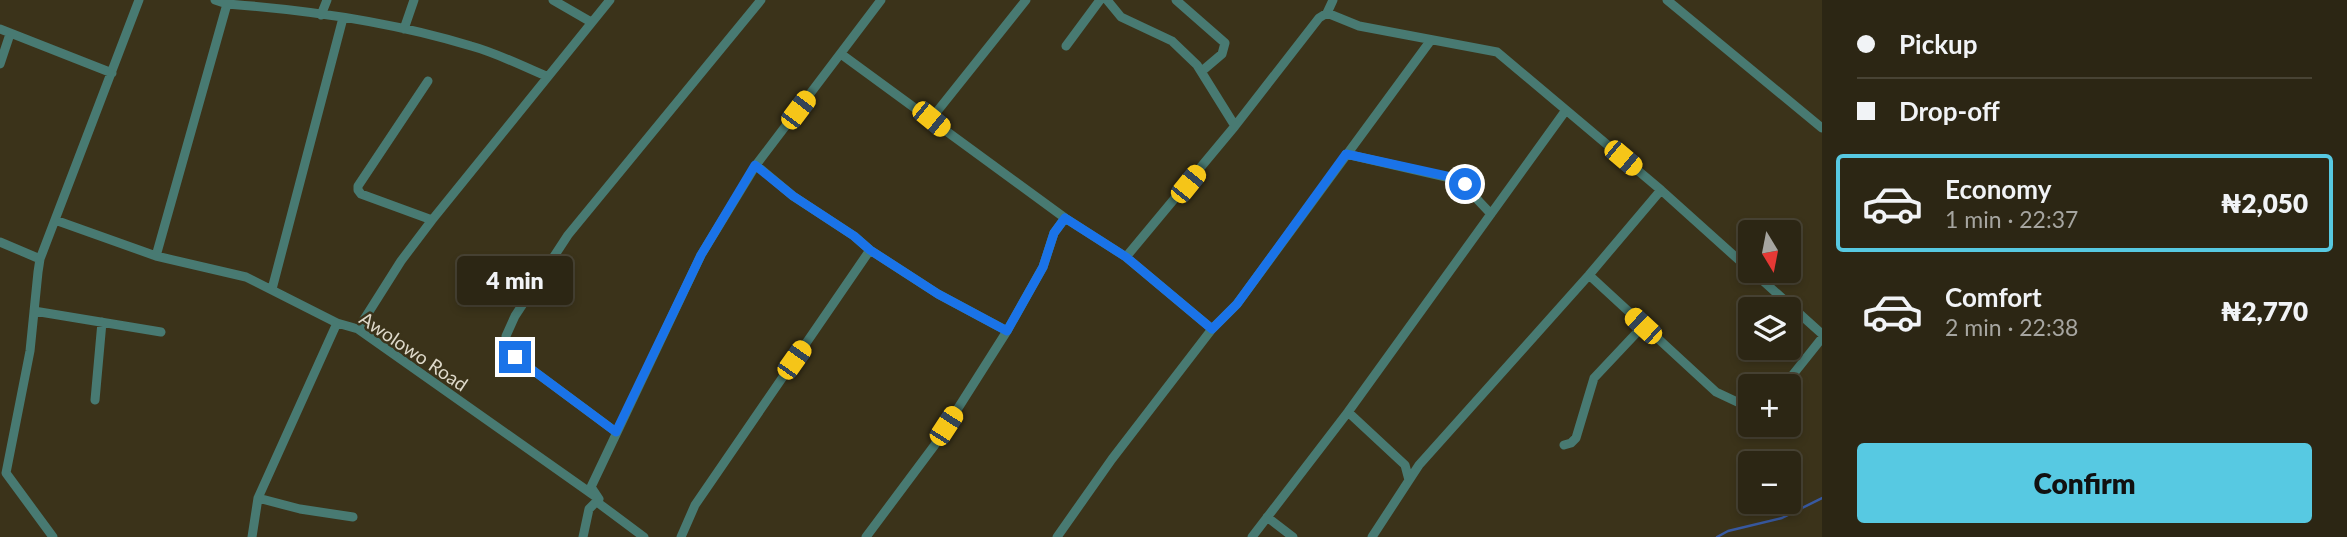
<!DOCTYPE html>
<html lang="en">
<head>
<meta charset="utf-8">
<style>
	body { margin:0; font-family:Lato,sans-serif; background:#383222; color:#f1f3f6; height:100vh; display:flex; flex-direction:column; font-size:26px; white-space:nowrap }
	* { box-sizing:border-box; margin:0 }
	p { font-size:23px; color:#a6a5a0 }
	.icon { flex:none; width:38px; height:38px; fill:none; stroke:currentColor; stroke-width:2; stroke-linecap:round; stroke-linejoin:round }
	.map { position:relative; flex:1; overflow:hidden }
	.drawer { display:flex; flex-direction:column; background:#2c2614; width:525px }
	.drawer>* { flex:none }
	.top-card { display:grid; align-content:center; height:154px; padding:0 35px; background:#2c2614 }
	.needle { width:46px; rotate:170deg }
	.tools { position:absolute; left:1738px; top:220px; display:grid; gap:14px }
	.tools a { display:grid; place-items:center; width:63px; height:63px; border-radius:7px; background:#2c2614; box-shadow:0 4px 10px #0003,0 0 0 2px #484334; font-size:35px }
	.end { position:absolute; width:32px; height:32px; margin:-16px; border:9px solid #1a73e8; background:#fff; box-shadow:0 0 0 4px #fff }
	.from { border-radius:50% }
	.bubble { position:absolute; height:49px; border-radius:7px; background:#2c2614; box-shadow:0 4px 10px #0003,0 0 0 2px #484334; font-size:23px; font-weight:800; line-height:49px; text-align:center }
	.car { position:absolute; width:21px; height:42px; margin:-21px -10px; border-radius:9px; box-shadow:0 0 5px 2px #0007; background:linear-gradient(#f5c518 24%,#345 0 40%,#f5c518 0 76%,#345 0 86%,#f5c518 0) }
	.top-card b { display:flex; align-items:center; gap:24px; height:66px; font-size:26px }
	.top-card b+b { border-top:2px solid #484334 }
	.top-card i { width:18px; height:18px; background:#f1f3f6 }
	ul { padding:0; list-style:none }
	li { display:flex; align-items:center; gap:21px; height:98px; margin:0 14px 10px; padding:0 21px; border:4px solid transparent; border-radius:7px }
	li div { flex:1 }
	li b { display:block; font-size:26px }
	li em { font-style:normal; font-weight:800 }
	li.active { border-color:#57c9e2 }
	li>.icon { width:63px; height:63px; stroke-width:1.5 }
	.primary-button { display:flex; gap:14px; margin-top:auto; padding:14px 35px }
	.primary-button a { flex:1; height:80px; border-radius:7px; background:#57c9e2; color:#111; font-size:28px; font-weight:800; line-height:80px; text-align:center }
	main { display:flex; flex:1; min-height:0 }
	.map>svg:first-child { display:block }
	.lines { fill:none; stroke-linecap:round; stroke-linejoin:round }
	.stream { stroke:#3859a0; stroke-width:2.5 }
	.street { stroke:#487a72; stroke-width:9 }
	.route { stroke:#1a73e8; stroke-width:9 }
	.labels { text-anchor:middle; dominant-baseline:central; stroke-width:5; stroke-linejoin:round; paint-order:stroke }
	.street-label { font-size:19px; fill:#ded9ca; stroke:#3b331a }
</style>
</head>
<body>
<main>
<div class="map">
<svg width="1822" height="537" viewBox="0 0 1822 537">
	<rect width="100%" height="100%" fill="#3b331a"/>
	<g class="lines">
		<path class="stream" d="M1717 537 1728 531 1782 518 1822 498"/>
		<path class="street" d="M215 0 227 4C309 10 393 22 471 46 497 53 522 66 546 76
			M553 0 591 22
			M1107 0 1121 17 1172 41 1197 65 1235 126
			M1176 0 1225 43 1222 54 1202 71
			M1667 0 1822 128
			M1327 13 1359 26 1497 52 1661 190 1750 270
			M321 15 327 0
			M0 29 112 73
			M404 29 414 0
			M1066 46 1100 0
			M841 54 1065 218 1126 257 1212 329
			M0 64 10 34
			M428 81 358 186V190L361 194 432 220
			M931 119 1026 0
			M1346 154 1459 180 1491 214
			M756 165 793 196 854 236 870 250 938 294 1007 331
			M55 220 156 256 246 277 337 323 358 329 599 499 597 502 644 537
			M0 242 40 259
			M156 256 227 4
			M1126 257 1235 126 1319 18 1327 13 1333 0
			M1752 271 1822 334
			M1589 275 1716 392 1750 408
			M272 289 343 18
			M34 311 161 332
			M358 329 401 261 432 220 610 0
			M1783 387 1822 338
			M95 400 102 322
			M1348 412 1405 465 1409 480
			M616 432 515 357 508 348 506 336 515 316 568 235 761 0
			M1564 445 1571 443 1576 438 1594 378 1643 326
			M258 498 300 509 353 517
			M1267 517 1293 537
			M53 537 6 473 30 351 38 272 40 259 139 0
			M252 537 258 498 337 323
			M583 537 589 509 599 499 591 487 701 255 756 165 881 0
			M681 537 695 505 870 250
			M866 537 934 446 1007 331 1043 267 1054 233 1065 218
			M1057 537 1112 459 1212 329 1237 304 1431 40
			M1252 537 1348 412 1566 110
			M1372 537 1419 465 1589 275 1661 190"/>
	</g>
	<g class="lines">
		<path class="route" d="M515 357 616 432 701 255 755 165 793 196 854 236 870 250 938 294 1007 331 1043 267 1054 233 1065 218 1126 257 1212 329 1237 304 1346 154 1451 177 1465 184"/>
	</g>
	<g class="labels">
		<g class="street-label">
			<text transform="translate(414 351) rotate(34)">Awolowo Road</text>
		</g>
	</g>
</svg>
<div class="tools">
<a><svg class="needle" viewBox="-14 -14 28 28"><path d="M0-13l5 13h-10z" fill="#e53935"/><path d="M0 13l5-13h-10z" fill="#a6a5a0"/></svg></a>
<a><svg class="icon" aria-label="layers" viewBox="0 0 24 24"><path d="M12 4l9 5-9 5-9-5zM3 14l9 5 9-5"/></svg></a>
<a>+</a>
<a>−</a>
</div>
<i class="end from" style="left:1465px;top:184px"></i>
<i class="end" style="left:515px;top:357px"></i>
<div class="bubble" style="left:457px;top:256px;width:116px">4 min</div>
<i class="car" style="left:798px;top:110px;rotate:37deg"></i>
<i class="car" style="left:931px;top:119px;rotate:129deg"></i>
<i class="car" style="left:1623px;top:158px;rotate:130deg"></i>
<i class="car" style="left:1188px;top:184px;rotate:39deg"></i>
<i class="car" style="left:1643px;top:326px;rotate:313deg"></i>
<i class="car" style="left:794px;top:360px;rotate:35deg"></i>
<i class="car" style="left:946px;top:426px;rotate:33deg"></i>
</div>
<section class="drawer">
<div class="top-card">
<b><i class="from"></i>Pickup</b>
<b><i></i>Drop-off</b>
</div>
<ul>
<li class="active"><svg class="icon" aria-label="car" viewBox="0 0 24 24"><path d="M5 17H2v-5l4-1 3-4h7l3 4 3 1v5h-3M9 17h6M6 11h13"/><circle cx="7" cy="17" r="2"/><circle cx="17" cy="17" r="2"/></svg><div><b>Economy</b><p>1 min · 22:37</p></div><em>₦2,050</em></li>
<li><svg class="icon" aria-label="car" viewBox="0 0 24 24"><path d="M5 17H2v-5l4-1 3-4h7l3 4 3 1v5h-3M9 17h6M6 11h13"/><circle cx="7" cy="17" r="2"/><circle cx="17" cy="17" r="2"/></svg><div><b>Comfort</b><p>2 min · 22:38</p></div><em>₦2,770</em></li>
</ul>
<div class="primary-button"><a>Confirm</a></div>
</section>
</main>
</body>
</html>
